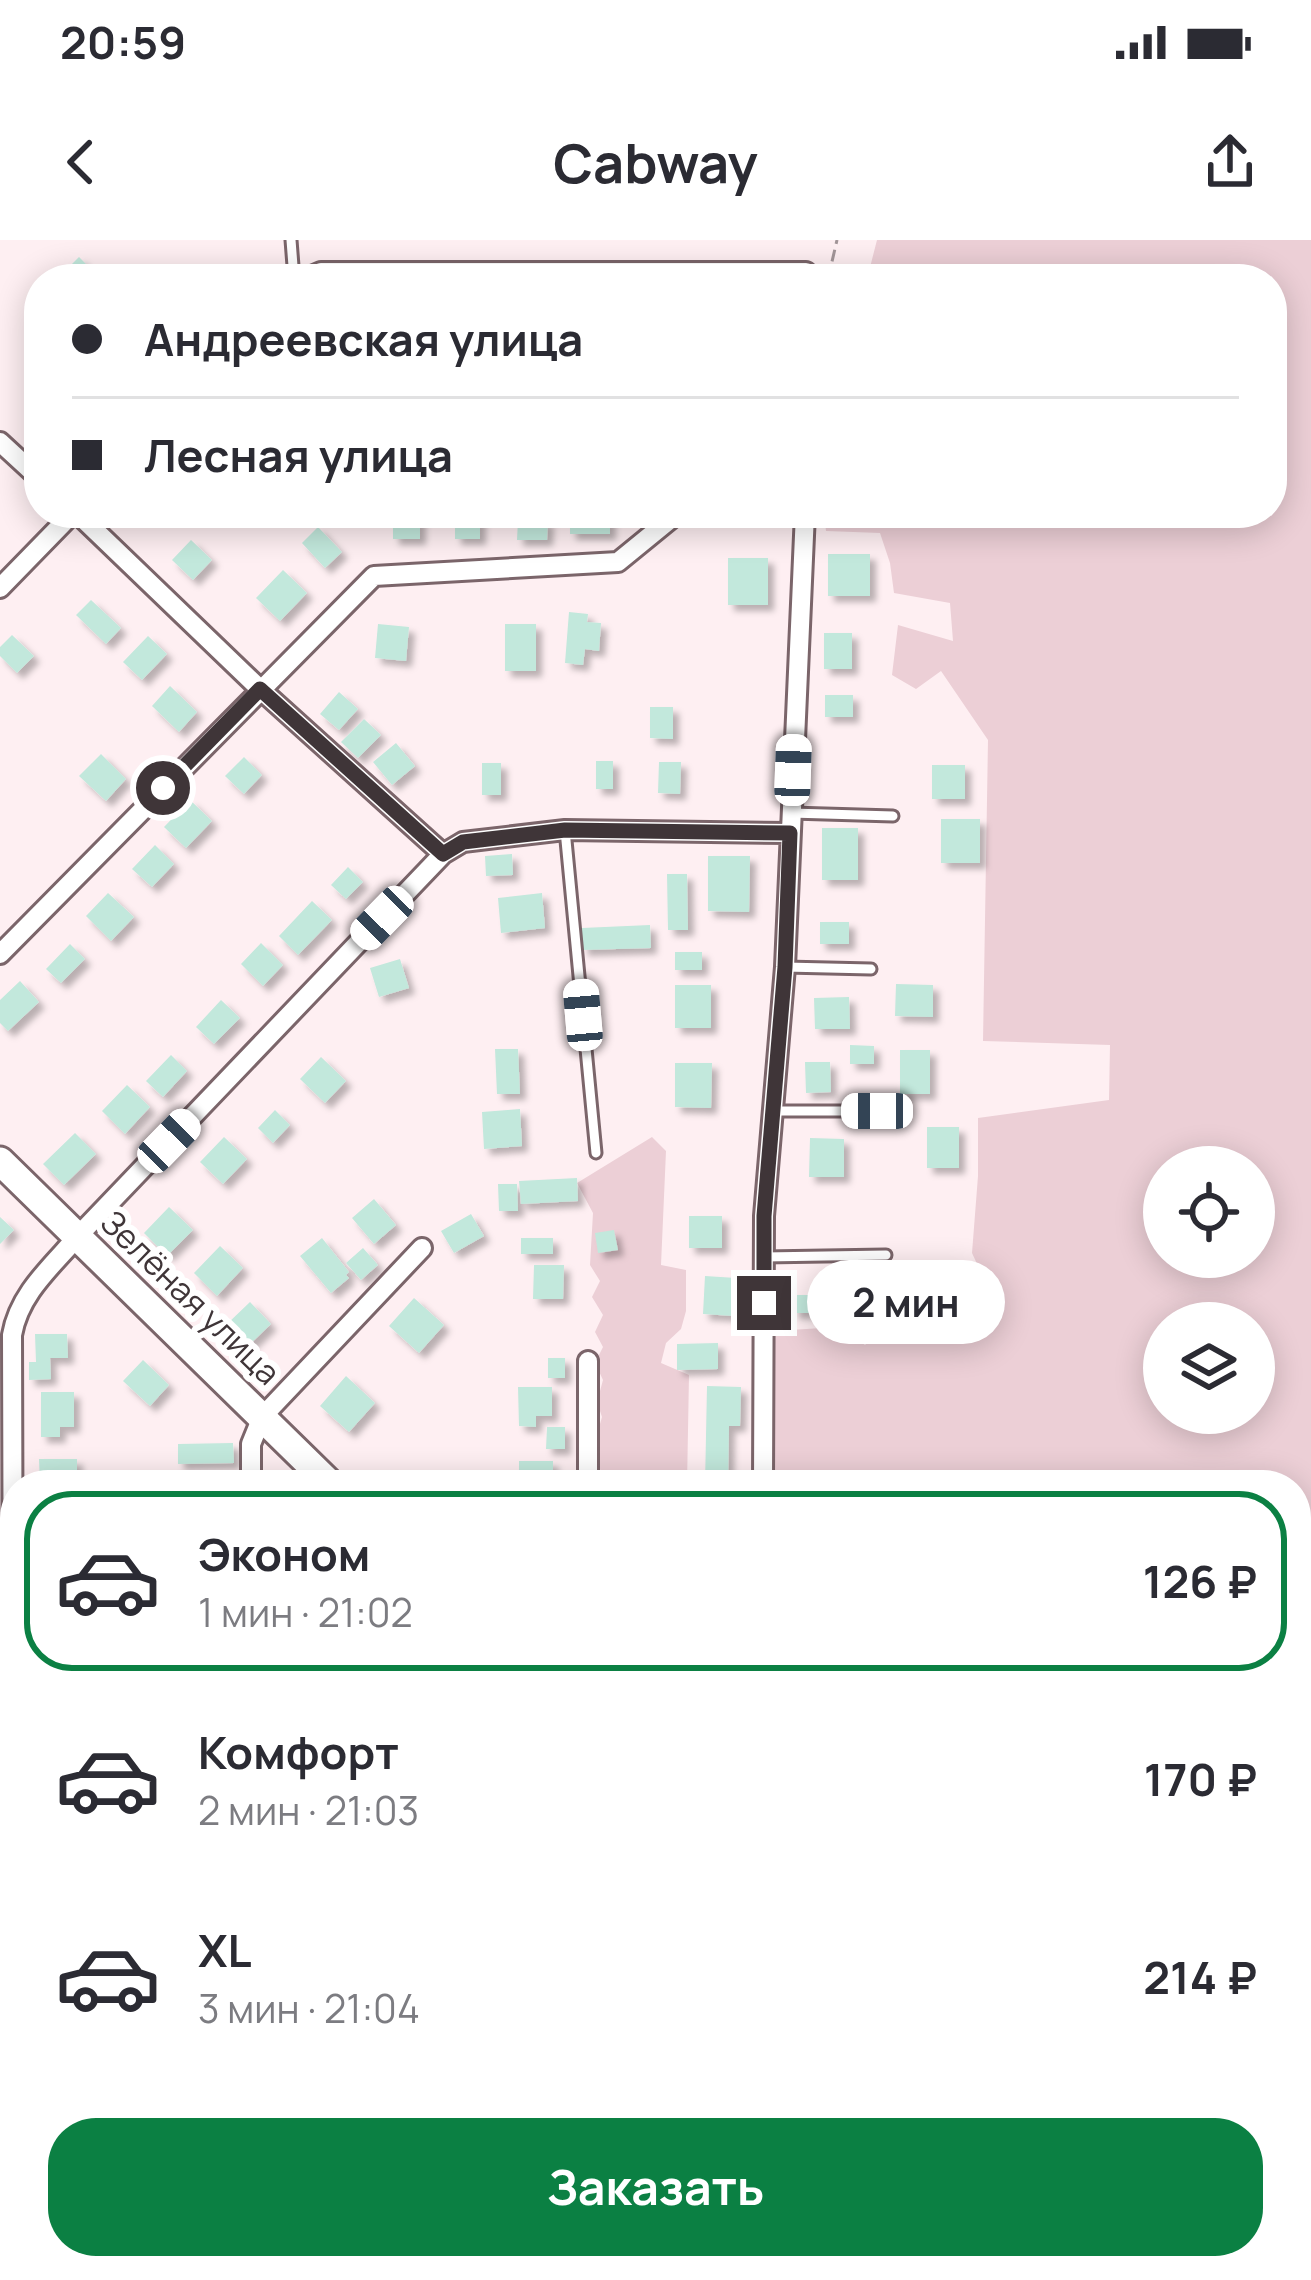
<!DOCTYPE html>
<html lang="ru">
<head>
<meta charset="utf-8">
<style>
	body { margin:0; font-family:Manrope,sans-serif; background:#f7f7f7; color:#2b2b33; height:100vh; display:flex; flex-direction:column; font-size:45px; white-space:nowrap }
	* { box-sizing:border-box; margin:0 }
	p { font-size:39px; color:#7c7c81 }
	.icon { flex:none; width:66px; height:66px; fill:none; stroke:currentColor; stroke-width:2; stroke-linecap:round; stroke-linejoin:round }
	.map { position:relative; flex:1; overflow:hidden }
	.details { position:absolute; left:0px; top:1230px; width:1311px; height:810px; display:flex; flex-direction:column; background:#fff; border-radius:48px 48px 0 0; box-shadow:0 6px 30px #0003 }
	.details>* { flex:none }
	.guide { position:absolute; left:24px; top:24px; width:1263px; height:264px; border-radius:48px; box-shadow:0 6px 30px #0003; display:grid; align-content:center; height:264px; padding:0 48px; background:#fff }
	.buttons { position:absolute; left:1143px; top:906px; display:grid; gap:24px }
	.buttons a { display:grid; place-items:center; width:132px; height:132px; border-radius:50%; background:#fff; box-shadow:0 6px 30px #0003; font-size:60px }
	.end { position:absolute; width:54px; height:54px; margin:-27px; border:15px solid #3f3538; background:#fff; box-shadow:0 0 0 6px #fff }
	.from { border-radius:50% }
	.bubble { position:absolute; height:84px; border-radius:42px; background:#fff; box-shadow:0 6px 30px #0003; font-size:39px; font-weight:700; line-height:84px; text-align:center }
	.car { position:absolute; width:36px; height:72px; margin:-36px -18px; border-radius:15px; box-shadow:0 0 9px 3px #0007; background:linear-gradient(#fff 24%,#345 0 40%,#fff 0 76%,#345 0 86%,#fff 0) }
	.guide b { display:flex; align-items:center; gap:42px; height:114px; font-size:45px }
	.guide b+b { border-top:3px solid #e1e1e2 }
	.guide i { width:30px; height:30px; background:#2b2b33 }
	ul { padding:21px 0 0; list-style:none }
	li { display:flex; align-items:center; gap:36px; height:180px; margin:0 24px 18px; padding:0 24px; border:6px solid transparent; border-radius:48px }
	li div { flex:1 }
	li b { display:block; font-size:45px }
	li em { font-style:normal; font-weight:700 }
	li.current { border-color:#0b8043 }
	li>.icon { width:108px; height:108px; stroke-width:1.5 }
	.cta { display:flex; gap:24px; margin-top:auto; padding:24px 48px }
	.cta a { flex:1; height:138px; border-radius:48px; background:#0b8043; color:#fff; font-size:48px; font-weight:700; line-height:138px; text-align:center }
	.status { display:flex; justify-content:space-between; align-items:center; height:84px; padding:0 60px; background:#fff; direction:ltr }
	.status svg { height:33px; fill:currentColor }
	header { display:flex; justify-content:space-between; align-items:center; height:156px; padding:0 48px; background:#fff; font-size:54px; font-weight:700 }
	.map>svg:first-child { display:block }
	.green { fill:#eccfd6; fill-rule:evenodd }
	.building { fill:#c2e8dc; filter:url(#shadow) }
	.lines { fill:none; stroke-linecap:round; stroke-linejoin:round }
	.lane-casing { stroke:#7b656a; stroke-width:15 }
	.street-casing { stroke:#7b656a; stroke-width:24 }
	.secondary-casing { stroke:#7b656a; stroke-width:33 }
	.path { stroke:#a29598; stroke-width:3; stroke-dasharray:12 6; stroke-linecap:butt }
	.lane { stroke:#fff; stroke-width:9 }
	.street { stroke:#fff; stroke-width:18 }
	.secondary { stroke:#fff; stroke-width:27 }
	.route { stroke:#3f3538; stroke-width:15 }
	.labels { text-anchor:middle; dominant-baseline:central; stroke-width:12; stroke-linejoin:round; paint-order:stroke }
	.street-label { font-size:33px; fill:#3f3538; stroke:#fff }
</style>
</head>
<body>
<div class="status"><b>20:59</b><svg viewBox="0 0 49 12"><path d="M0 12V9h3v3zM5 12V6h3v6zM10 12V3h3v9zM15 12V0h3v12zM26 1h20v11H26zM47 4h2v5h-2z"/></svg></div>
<header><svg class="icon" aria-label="back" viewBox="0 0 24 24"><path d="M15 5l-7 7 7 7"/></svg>Cabway<svg class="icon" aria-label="share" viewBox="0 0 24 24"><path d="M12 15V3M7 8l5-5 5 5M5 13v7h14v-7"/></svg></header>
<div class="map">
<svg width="1311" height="2040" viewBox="0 0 1311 2040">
	<defs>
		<filter id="shadow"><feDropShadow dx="6" dy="6" stdDeviation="3" flood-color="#0004"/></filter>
	</defs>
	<rect width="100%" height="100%" fill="#feeff2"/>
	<path class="green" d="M877 0H1311V1358L1296 1356V1245H769L773 1091 839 1087 865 1105 891 1082 964 1078 991 1054 972 1013 978 936V878L1109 860 1110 805 983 801 988 500 941 431 916 449 892 435 898 385 953 401 950 363 894 353 890 323 880 293 826 291 824 273H1272V39H867ZM1164 927H1254V1017H1164ZM1164 1083H1254V1173H1164Z
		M652 897 666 911 661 1025 686 1030V1071L681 1089 666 1103 661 1123 689 1135 687 1245H600L601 1233 594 1205 602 1177 597 1162 603 1140 595 1123 603 1107 595 1092 603 1075 592 1057 600 1041 590 1025 593 973 577 943Z
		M0 1924H15V2025H689L688 2040H0Z"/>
	<path class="building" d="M79 17 101 39H57Z
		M39 142V172L24 158Z
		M393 273H420V299H393Z
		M455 273H480V299H455Z
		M570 273H610V294H570Z
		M518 280H548L547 300H517Z
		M318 287 342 312 325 328 302 303Z
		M191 300 212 320 193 340 172 320Z
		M828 314H870V356H828Z
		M728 318H768V365H728Z
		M283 330 307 353 280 381 256 358Z
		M91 360 121 388 106 404 76 375Z
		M569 372 588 374 587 382 601 383 599 411 585 409 583 425 565 423Z
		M378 384 409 387 406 421 375 418Z
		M505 384H536V431H505Z
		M824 393H852V429H824Z
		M12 395 34 416 17 433 0 416V407Z
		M148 396 167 414 142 440 123 422Z
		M170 446 197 472 179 492 152 466Z
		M339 452 358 469 339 490 320 474Z
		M825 455H853V477H825Z
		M650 467H673V499L650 498Z
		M364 479 381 495 358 518 341 502Z
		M396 503 415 526 392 545 373 522Z
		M101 514 126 539 106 561 79 536Z
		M244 517 262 535 244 554 225 536Z
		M596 521H613V549H596Z
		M659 522H681L680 554 658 553Z
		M482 523H501V555H482Z
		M932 525H965V559H932Z
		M190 560 212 581 186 608 164 587Z
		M941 579H980V623H941Z
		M822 588H858V640H822Z
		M155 605 174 624 152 647 132 629Z
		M512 614 513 635 486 636 485 616Z
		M708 616H750L749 672 708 671Z
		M348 627 363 642 346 659 331 645Z
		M667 634H687L688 690H668Z
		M108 653 134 677 111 701 86 676Z
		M542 653 545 688 501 693 498 658Z
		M312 661 332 680 298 715 279 696Z
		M820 682H849V704H820Z
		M650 685 651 708 582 710V688Z
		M261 703 283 725 263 746 241 724Z
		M70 704 85 719 61 743 46 729Z
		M675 712H702V730H675Z
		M400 719 409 748 379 757 370 728Z
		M20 741 39 762 8 791 0 783V760Z
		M896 744 933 745V777L895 776Z
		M675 745H711V788H675Z
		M849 757 850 789H815L814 758Z
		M221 760 240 778 214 804 196 787Z
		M850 805 874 806V824H850Z
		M495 809H518L520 854H497Z
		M900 810H930V854H900Z
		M171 815 187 831 163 857 146 841Z
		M321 817 346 841 325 863 300 839Z
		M805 822H830L831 852 806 853Z
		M675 823H712L711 868 675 867Z
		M127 845 150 867 125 894 102 871Z
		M520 869 522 906 484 909 482 872Z
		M275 870 290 885 273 903 258 888Z
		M927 887H959V928H927Z
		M75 893 96 914 64 945 43 924Z
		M224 897 247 919 223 944 200 922Z
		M810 898 844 899V937H809Z
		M577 938 578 961 521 964 519 941Z
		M498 944H517L518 971H499Z
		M374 959 396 985 374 1004 352 978Z
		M169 967 193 990 167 1016 144 993Z
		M471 974 484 996 454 1013 441 991Z
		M689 976H722V1008H689Z
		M0 977 14 990 0 1004Z
		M614 990 618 1010 598 1013 595 993Z
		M322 998 349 1032 346 1035 349 1038 331 1053 300 1016Z
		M521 998H553V1014H521Z
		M220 1006 243 1028 217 1056 194 1033Z
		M363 1008 378 1025 361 1040 346 1023Z
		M534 1025H564L563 1059H533Z
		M705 1036 736 1038 734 1076 703 1074Z
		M793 1055H821V1073H793Z
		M414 1058 444 1085 419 1113 389 1086Z
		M250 1062 271 1084 247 1107 226 1085Z
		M35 1094H67L68 1118H50L51 1139 29 1140V1122H36Z
		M718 1103V1129L677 1130V1104Z
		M548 1118H565V1138H548Z
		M143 1120 169 1145 150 1166 123 1141Z
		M346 1136 375 1163 349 1192 320 1166Z
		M707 1146 741 1147 740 1186H729L728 1245H705Z
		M518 1147H552V1176H536V1187L519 1186Z
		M41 1152H74V1187H60V1197H41Z
		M547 1187H565V1209H546Z
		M233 1203 234 1223 178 1224V1204Z
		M39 1219H77V1245H40Z
		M519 1221H553V1245H519Z
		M200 1232V1245H132V1233Z"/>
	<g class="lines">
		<g class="lane-casing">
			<path id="lane" d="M291 0 294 39
				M791 573 893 576
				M565 590 596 913
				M785 727 871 729
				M773 871H877
				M764 1017 886 1015"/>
		</g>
		<g class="street-casing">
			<path id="street" d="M305 39 321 32H806
				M0 202 39 238
				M77 273 260 449 443 614
				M0 348 73 273
				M0 714 374 336 618 322 678 273
				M588 1121V1245
				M251 1245V1204L262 1177 422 1008
				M763 1245 764 976 785 727 805 273
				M14 1801 12 1095C19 1054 51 1027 78 996L443 614 463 602 565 590 790 593
				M0 1895 15 1896"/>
		</g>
		<g class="secondary-casing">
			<path id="secondary" d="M0 921 331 1245
				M721 2040 722 2025"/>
		</g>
		<path class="path" d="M828 39 837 0
			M1296 1365 1311 1367
			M0 1864 14 1844V1816"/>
		<use href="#lane" class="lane"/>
		<use href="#street" class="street"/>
		<use href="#secondary" class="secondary"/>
	</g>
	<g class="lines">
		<path class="route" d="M163 548 260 449 443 614 463 602 565 590 790 593 785 727 764 976V1063"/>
	</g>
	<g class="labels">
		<g class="street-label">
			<text transform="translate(191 1057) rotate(44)">Зелёная улица</text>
		</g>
	</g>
</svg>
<div class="buttons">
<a><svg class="icon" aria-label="locate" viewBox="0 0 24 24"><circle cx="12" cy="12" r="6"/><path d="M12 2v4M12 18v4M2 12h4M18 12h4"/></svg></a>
<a><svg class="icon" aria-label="layers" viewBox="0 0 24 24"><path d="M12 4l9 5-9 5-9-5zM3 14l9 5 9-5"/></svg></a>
</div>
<i class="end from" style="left:163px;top:548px"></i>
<i class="end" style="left:764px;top:1063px"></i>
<div class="bubble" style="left:807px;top:1020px;width:198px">2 мин</div>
<i class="car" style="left:793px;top:530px;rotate:2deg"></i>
<i class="car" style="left:382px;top:678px;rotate:224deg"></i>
<i class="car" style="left:583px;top:775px;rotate:355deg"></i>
<i class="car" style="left:877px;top:871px;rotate:270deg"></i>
<i class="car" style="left:169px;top:901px;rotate:44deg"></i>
<div class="guide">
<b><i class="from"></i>Андреевская улица</b>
<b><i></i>Лесная улица</b>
</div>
<section class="details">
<ul>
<li class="current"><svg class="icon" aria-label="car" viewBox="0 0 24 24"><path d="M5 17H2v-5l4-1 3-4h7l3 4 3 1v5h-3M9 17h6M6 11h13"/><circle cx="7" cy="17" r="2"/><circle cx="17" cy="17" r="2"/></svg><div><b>Эконом</b><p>1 мин · 21:02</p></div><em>126 ₽</em></li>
<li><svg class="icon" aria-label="car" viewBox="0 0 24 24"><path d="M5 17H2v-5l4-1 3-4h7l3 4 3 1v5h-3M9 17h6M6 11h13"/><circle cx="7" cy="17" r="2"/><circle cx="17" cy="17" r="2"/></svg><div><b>Комфорт</b><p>2 мин · 21:03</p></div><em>170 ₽</em></li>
<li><svg class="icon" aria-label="car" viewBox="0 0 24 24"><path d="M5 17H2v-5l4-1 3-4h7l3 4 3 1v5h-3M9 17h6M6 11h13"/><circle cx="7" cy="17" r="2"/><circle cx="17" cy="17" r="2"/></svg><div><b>XL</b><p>3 мин · 21:04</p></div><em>214 ₽</em></li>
</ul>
<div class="cta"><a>Заказать</a></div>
</section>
</div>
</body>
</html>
